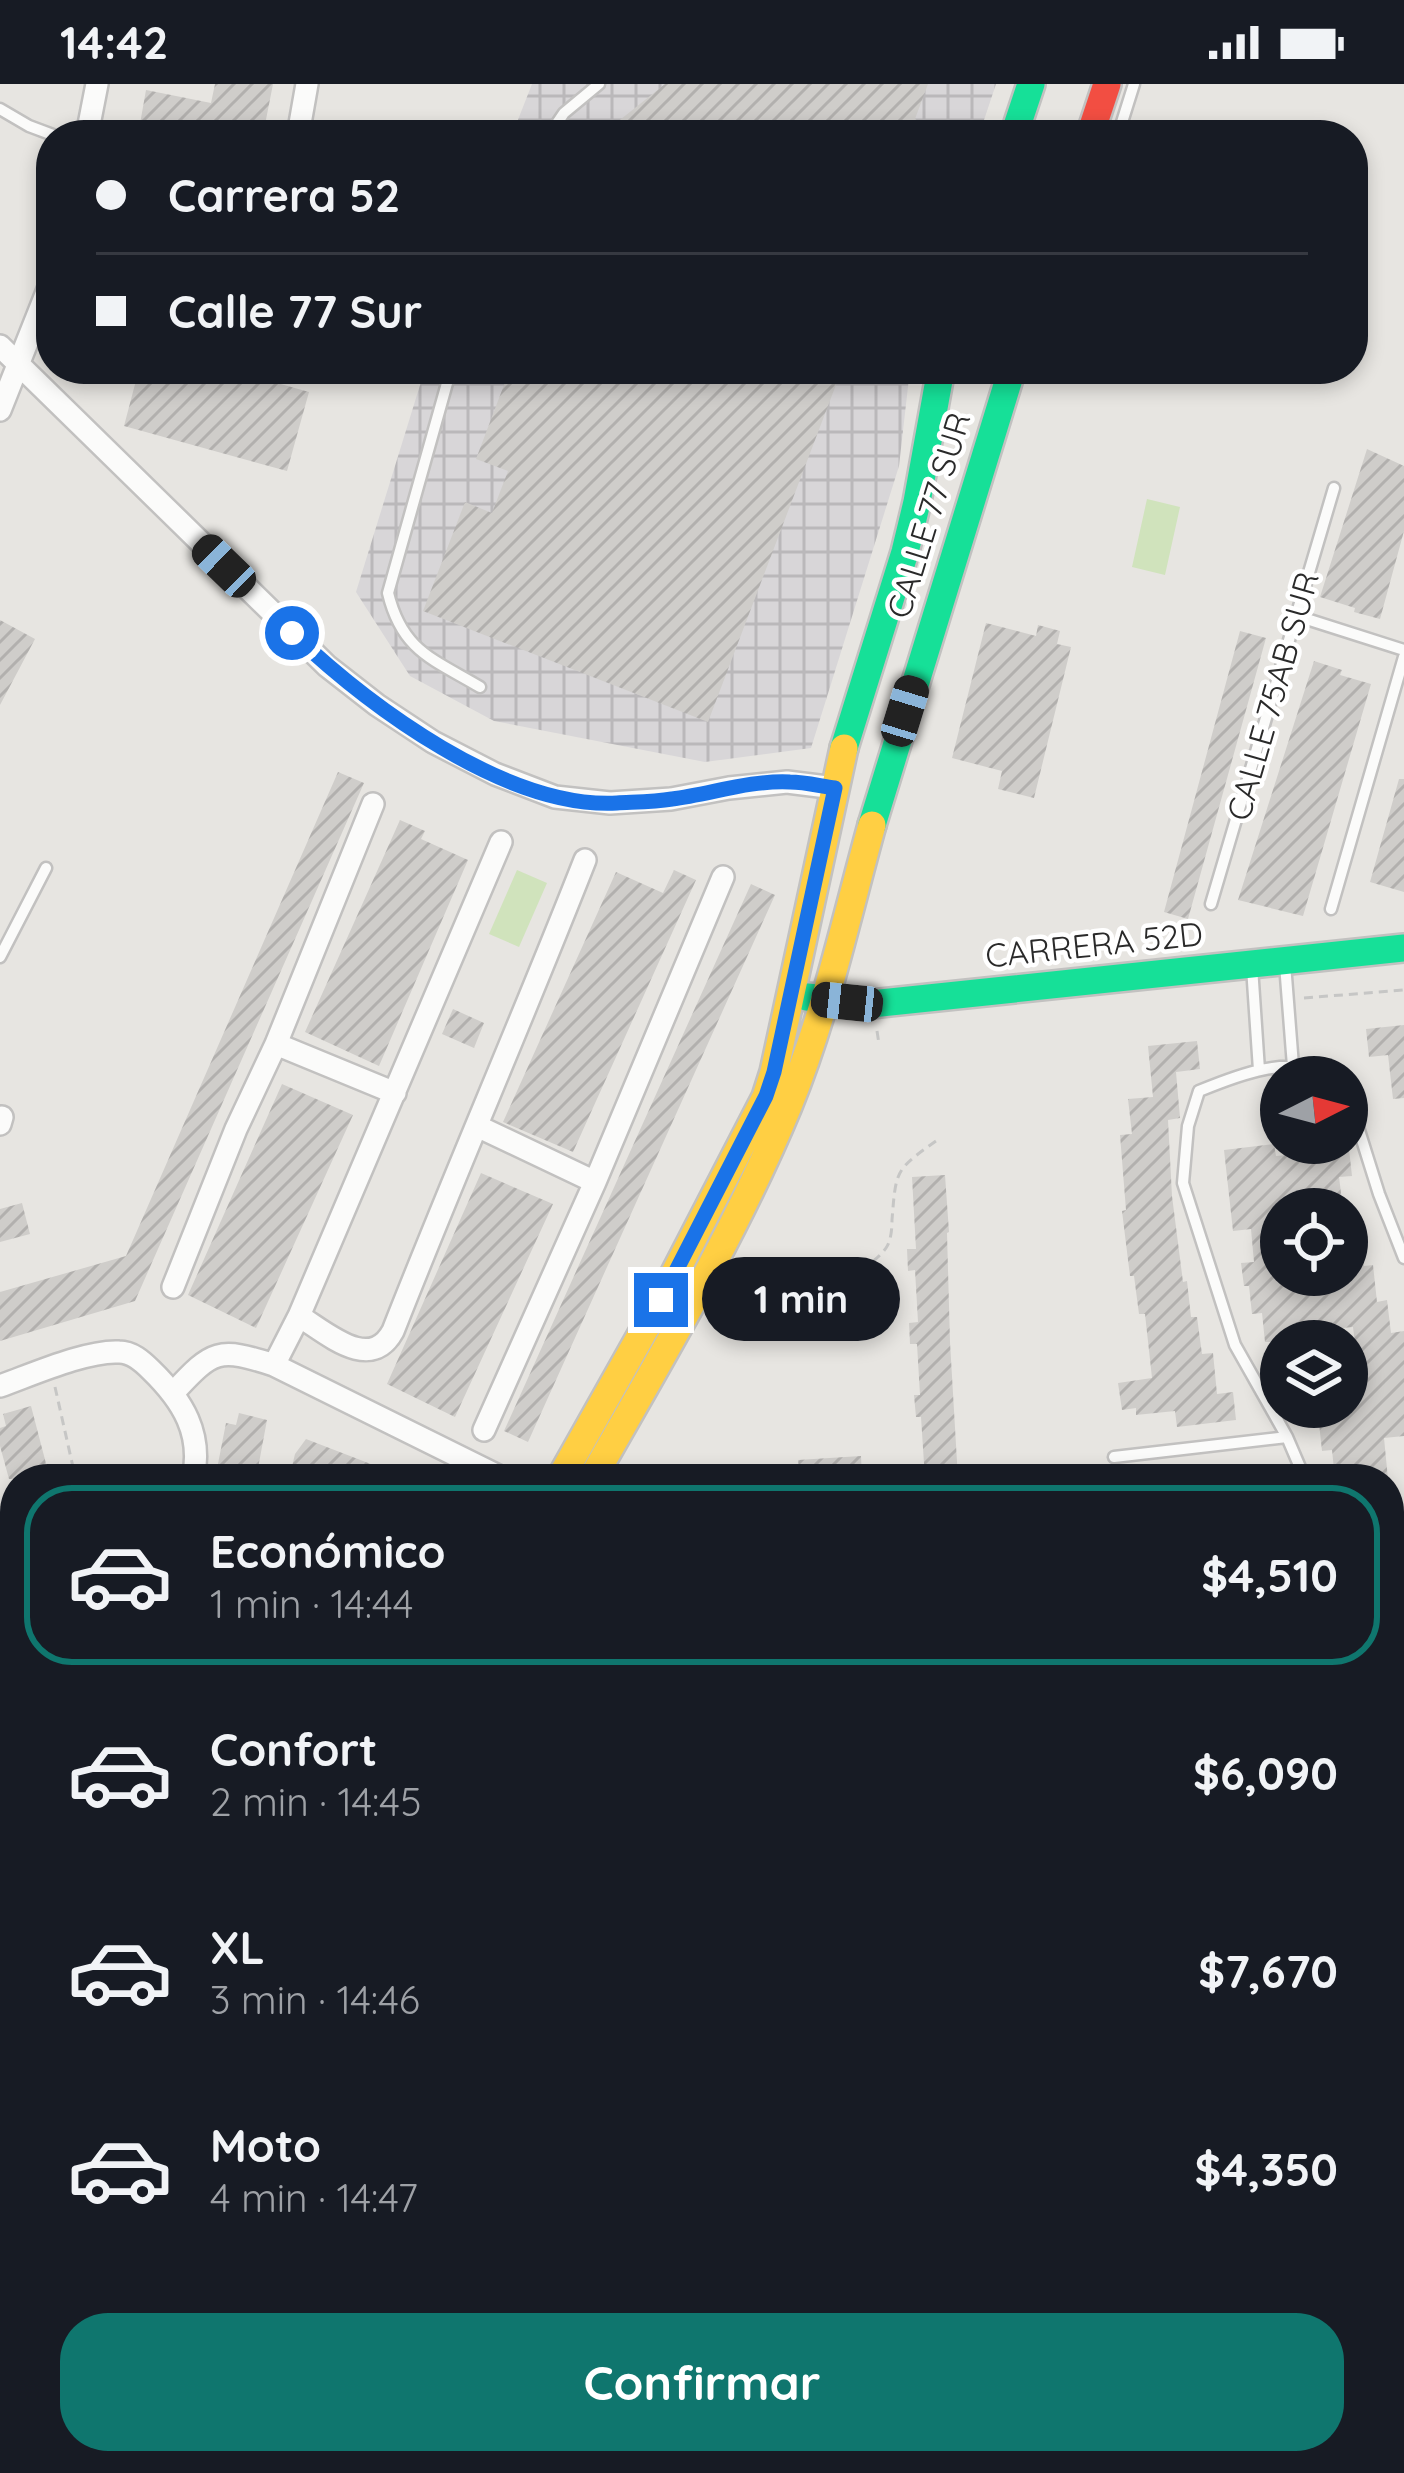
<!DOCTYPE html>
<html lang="es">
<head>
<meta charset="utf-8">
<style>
	body { margin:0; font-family:Quicksand,sans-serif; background:#20242c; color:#f1f3f6; height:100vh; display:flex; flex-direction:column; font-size:45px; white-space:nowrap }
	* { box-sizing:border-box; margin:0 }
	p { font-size:39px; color:#9ea1a6 }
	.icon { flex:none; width:66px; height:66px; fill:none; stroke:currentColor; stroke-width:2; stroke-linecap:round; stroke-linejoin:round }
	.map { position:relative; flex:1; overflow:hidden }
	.panel { position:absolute; left:0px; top:1380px; width:1404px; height:1011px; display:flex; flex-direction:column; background:#171b24; border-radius:48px 48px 0 0; box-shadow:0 6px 18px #0003 }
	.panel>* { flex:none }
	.top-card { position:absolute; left:36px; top:36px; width:1332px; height:264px; border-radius:48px; box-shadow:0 6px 18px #0003; display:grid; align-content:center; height:264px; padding:0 60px; background:#171b24 }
	.needle { width:78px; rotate:84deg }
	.tools { position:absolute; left:1260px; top:972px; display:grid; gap:24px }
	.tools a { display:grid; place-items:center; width:108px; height:108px; border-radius:50%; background:#171b24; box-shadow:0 6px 18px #0003; font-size:60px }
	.end { position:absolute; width:54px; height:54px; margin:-27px; border:15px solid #1a73e8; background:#fff; box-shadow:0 0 0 6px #fff }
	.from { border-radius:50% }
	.bubble { position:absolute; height:84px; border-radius:42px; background:#171b24; box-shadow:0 6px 18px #0003; font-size:39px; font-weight:800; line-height:84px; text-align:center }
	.car { position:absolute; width:36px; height:72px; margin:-36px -18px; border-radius:15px; box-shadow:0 0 9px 3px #0007; background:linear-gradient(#222 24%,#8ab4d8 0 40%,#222 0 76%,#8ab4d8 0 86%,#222 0) }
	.top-card b { display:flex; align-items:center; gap:42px; height:114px; font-size:45px }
	.top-card b+b { border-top:3px solid #363941 }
	.top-card i { width:30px; height:30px; background:#f1f3f6 }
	ul { padding:21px 0 0; list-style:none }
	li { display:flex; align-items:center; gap:36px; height:180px; margin:0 24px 18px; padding:0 36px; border:6px solid transparent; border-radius:48px }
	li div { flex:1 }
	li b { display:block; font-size:45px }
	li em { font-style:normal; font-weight:800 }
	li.on { border-color:#0f766e }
	li>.icon { width:108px; height:108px; stroke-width:1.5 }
	.primary-button { display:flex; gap:24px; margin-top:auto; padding:24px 60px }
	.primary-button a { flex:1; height:138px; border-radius:48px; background:#0f766e; color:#fff; font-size:48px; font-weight:800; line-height:138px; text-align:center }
	.status { display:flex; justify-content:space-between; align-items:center; height:84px; padding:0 60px; background:#171b24; direction:ltr }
	.status svg { height:33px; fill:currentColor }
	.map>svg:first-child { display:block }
	.industrial { fill:url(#industrial-grid) }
	.pitch { fill:#d0e3bc }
	.building { fill:url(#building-hatch) }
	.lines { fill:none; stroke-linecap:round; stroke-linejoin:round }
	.lane-casing { stroke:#c2c1c0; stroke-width:15 }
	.street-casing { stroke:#c2c1c0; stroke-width:26 }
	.fast-casing { stroke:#c2c1c0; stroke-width:32 }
	.slow-casing { stroke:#c2c1c0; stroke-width:32 }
	.jam-casing { stroke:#c2c1c0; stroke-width:32 }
	.path { stroke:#c6c6c5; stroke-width:3; stroke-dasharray:9 6; stroke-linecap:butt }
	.lane { stroke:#fbfbfa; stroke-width:10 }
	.street { stroke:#fbfbfa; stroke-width:21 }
	.fast { stroke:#16e098; stroke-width:27 }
	.slow { stroke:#ffcf43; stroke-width:27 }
	.jam { stroke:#f24e42; stroke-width:27 }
	.route { stroke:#1a73e8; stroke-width:15 }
	.labels { text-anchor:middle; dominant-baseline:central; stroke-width:9; stroke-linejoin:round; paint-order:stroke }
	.street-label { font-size:33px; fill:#2a2a2a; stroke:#fff }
</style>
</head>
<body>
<div class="status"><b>14:42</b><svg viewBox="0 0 49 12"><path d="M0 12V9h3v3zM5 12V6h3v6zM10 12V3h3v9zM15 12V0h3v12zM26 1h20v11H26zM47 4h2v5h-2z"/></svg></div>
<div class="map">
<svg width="1404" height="2389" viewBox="0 0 1404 2389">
	<defs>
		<pattern id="industrial-grid" width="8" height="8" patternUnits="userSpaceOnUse" patternTransform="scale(3)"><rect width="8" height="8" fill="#d8d6d8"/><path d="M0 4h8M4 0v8" fill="none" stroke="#bab8ba"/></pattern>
		<pattern id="building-hatch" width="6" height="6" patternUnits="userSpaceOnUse" patternTransform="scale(3)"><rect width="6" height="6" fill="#cfcdca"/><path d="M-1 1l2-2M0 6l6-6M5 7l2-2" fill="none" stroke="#b2b0ae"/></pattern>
	</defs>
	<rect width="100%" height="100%" fill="#e7e5e1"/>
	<path class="industrial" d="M532 0H996L979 51H512Z
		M425 285H910L899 382 811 664 705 678 494 637 410 592 356 508Z"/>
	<path class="pitch" d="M1147 415 1180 423 1165 491 1132 483Z
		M517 786 547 799 519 863 489 850Z"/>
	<path class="building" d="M215 0H273L263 51H138L146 6 211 19Z
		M665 0H928L915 35 954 50 601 51Z
		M139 285H227L309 308 287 387 124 342Z
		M510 285H842L708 638 423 527 465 418 492 429 508 387 476 375Z
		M1367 365 1404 382V447L1380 535 1354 528 1355 524 1320 513Z
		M0 536 35 555 0 621Z
		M986 539 1036 552 1038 541 1060 547 1057 560 1071 563 1034 714 998 705 1002 687 952 674Z
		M1240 547 1266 554 1188 835 1164 828Z
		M1314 577 1342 586 1340 591 1371 600 1303 832 1238 816Z
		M338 688 364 699 135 1217 0 1257V1208L126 1172Z
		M1399 695H1404V808L1370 798Z
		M400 736 425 747 421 755 468 776 379 982 305 948Z
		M674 786 696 796 573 1068 503 1038 616 788 663 809Z
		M751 800 775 811 528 1358 504 1347Z
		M453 925 484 939 474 964 442 950Z
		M1404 941V1014L1393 1015 1388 971 1369 973 1366 945Z
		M1197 957 1200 985 1176 988 1180 1034 1168 1036 1172 1112 1183 1198 1187 1197 1191 1233H1197L1202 1270 1213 1269 1217 1310 1233 1308 1236 1336 1177 1343 1175 1327 1136 1331V1324L1122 1326 1118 1299 1152 1294 1145 1230H1139L1134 1192H1130L1122 1127 1126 1126 1120 1051 1132 1050 1128 1015 1153 1013 1148 962Z
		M282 1000 353 1031 256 1244 188 1211Z
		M1274 1060 1276 1072 1349 1065 1352 1092 1339 1093 1343 1125H1281V1191H1347V1129L1358 1128 1364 1182 1373 1181 1377 1218 1387 1216 1391 1249 1404 1247V1352L1384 1354 1388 1395H1335L1332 1366 1322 1367 1319 1339 1308 1341 1306 1323H1347V1311L1361 1310 1353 1243 1323 1246 1324 1257 1265 1258 1262 1229 1252 1230 1249 1202H1244L1241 1179 1254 1178 1251 1145 1233 1147 1224 1066Z
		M481 1089 553 1120 455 1333 387 1300Z
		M945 1091 949 1148 947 1149 950 1258 958 1395H925L921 1333H916L914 1311H920L917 1260H910L909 1239 918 1238 915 1186 908 1187 907 1165H916L912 1093Z
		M22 1119 30 1150 0 1158V1125Z
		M869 1188 885 1196V1214L870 1223 855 1215 854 1197Z
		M31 1322 49 1391 35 1395H9L0 1362V1344L6 1342 3 1330Z
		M239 1329 267 1336 256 1395H215L226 1339 236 1341Z
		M306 1355 407 1394 406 1395H289L295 1370Z
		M861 1372 862 1395H800L798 1376Z"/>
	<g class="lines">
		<g class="lane-casing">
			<path id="lane" d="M0 25 29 42 53 51
				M549 51 564 29 599 0
				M1118 51 1134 0
				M451 285 388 509C402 567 433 575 480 603
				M1294 531 1404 566
				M1211 820 1334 404
				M1331 825 1404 573
				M0 873 46 784
				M1285 880 1293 982
				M1252 883 1259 986
				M1347 1008 1379 1110 1404 1174
				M1114 1373 1287 1353
				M1305 1395 1287 1353 1235 1261 1183 1099 1188 1042 1199 1007C1238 991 1289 970 1330 993
				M1389 1505 1404 1504
				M156 2376 162 2389
				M561 2376 563 2389
				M505 2389 511 2386 515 2376"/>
		</g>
		<g class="street-casing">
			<path id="street" d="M87 51 97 0
				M298 51 307 0
				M0 262 327 582 377 621 433 658 495 690 555 713 610 719 671 715 729 704 787 698 835 704
				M0 326 51 198
				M501 758 299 1232C327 1249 370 1289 393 1247 455 1089 523 934 585 776
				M276 960 395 1009
				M0 1040 2 1033
				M477 1042 595 1098
				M173 1203 236 1045 276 960 373 720
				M274 1281 299 1232
				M0 1302C31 1291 87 1266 119 1268 132 1268 142 1277 151 1286 183 1317 203 1350 193 1395
				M174 1308C213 1266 218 1263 274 1281L504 1395
				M484 1346 595 1098 723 793
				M0 1470 15 1483
				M1389 1635 1404 1634
				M0 1669 15 1672
				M1389 1741 1404 1740
				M1389 1836 1395 1913
				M1389 2098 1404 2100
				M933 2376 935 2389"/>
		</g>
		<g class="fast-casing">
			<path id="fast" d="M1014 51 1031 0
				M844 664 905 468 917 418 941 285
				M872 741 1012 285
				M807 913 871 920 1404 864
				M0 2196 15 2233
				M46 2376 53 2389
				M82 2376 89 2389"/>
		</g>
		<g class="slow-casing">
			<path id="slow" d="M560 1395 661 1216 766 1013 774 988 844 664
				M592 1395C661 1273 734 1152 788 1022 825 932 846 835 872 741
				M0 1879 15 1881
				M0 1926 15 1928
				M0 1951 15 1953
				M0 2272 15 2308
				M465 2376 471 2389"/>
		</g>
		<g class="jam-casing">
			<path id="jam" d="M1090 51 1107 0
				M0 2053 15 2059"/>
		</g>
		<path class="path" d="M1304 914 1404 906
			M877 947 879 960
			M820 1205C841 1195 872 1184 886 1164 891 1157 892 1145 892 1136 896 1086 895 1086 936 1057
			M55 1303 73 1383 77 1390 90 1395"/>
		<use href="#lane" class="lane"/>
		<use href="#street" class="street"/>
		<use href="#fast" class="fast"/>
		<use href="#slow" class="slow"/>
		<use href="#jam" class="jam"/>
	</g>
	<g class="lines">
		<path class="route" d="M292 549C369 622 506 725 617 719 635 718 654 718 672 715 711 710 750 696 790 698 805 698 820 702 835 704L774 988 766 1012 661 1216"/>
	</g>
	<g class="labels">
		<g class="street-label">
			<text transform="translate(928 431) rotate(-73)">CALLE 77 SUR</text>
			<text transform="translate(1272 612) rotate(-74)">CALLE 75AB SUR</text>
			<text transform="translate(1094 860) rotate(-6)">CARRERA 52D</text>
		</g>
	</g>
</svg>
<div class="tools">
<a><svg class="needle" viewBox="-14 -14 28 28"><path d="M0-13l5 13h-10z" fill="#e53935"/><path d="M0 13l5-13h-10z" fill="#9ea1a6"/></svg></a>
<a><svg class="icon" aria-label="locate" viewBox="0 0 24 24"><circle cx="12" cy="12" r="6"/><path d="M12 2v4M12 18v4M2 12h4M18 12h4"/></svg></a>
<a><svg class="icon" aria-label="layers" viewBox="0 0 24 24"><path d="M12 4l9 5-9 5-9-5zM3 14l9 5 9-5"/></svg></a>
</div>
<i class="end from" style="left:292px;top:549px"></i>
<i class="end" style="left:661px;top:1216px"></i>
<div class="bubble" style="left:702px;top:1173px;width:198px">1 min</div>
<i class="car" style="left:224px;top:482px;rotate:314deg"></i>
<i class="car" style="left:905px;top:627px;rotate:17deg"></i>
<i class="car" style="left:847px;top:918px;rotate:276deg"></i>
<div class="top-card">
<b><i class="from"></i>Carrera 52</b>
<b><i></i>Calle 77 Sur</b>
</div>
<section class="panel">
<ul>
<li class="on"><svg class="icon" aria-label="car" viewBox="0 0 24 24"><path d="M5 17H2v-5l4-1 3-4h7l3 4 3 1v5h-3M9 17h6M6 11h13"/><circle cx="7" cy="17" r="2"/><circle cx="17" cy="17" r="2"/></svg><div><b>Económico</b><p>1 min · 14:44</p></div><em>$4,510</em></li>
<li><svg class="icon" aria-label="car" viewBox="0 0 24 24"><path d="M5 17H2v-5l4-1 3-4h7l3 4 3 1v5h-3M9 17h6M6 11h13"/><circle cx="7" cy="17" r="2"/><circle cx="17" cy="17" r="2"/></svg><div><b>Confort</b><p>2 min · 14:45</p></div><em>$6,090</em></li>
<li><svg class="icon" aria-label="car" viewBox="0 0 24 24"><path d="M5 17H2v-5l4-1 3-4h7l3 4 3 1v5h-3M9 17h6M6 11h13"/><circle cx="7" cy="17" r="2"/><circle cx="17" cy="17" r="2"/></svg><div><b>XL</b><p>3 min · 14:46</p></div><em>$7,670</em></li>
<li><svg class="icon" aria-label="car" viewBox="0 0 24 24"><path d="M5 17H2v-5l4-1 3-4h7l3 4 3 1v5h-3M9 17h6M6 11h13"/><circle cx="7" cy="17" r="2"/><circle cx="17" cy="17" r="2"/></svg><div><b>Moto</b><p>4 min · 14:47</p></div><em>$4,350</em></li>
</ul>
<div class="primary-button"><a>Confirmar</a></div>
</section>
</div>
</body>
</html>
